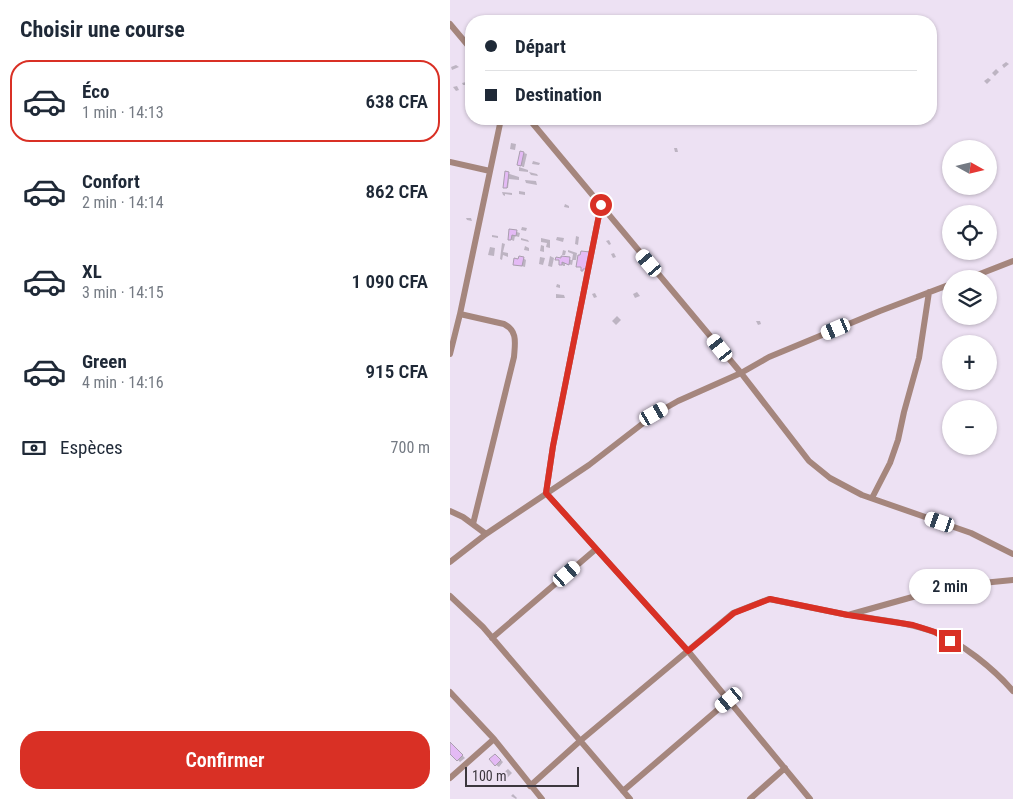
<!DOCTYPE html>
<html lang="fr">
<head>
<meta charset="utf-8">
<style>
	body { margin:0; font-family:"Roboto Condensed",sans-serif; background:#f2f2f3; color:#1f2937; height:100vh; display:flex; flex-direction:column; font-size:19px; white-space:nowrap }
	* { box-sizing:border-box; margin:0 }
	p { font-size:16px; color:#747a83 }
	.icon { flex:none; width:28px; height:28px; fill:none; stroke:currentColor; stroke-width:2; stroke-linecap:round; stroke-linejoin:round }
	.map { position:relative; flex:1; overflow:hidden }
	.panel { display:flex; flex-direction:column; background:#fff; width:450px }
	.panel>* { flex:none }
	.top-card { position:absolute; left:15px; top:15px; width:472px; height:110px; border-radius:20px; box-shadow:0 1px 4px #0004; display:grid; align-content:center; height:110px; padding:0 20px; background:#fff }
	.needle { width:32px; rotate:98deg }
	.controls { position:absolute; left:492px; top:140px; display:grid; gap:10px }
	.controls a { display:grid; place-items:center; width:55px; height:55px; border-radius:50%; background:#fff; box-shadow:0 1px 4px #0004; font-size:25px }
	.scale { position:absolute; left:15px; bottom:12px; width:114px; box-sizing:border-box; padding-left:5px; border:2px solid #3c373e; border-top:0; font-size:14px; line-height:18px; white-space:nowrap; color:#3c373e; -webkit-text-stroke:4px #ede1f3; paint-order:stroke }
	.end { position:absolute; width:22px; height:22px; margin:-11px; border:6px solid #d93025; background:#fff; box-shadow:0 0 0 2px #fff }
	.from { border-radius:50% }
	.bubble { position:absolute; height:35px; border-radius:18px; background:#fff; box-shadow:0 1px 4px #0004; font-size:16px; font-weight:600; line-height:35px; text-align:center }
	.car { position:absolute; width:15px; height:30px; margin:-15px -8px; border-radius:6px; box-shadow:0 0 4px 1px #0007; background:linear-gradient(#fff 24%,#345 0 40%,#fff 0 76%,#345 0 86%,#fff 0) }
	.top-card b { display:flex; align-items:center; gap:18px; height:48px; font-size:19px }
	.top-card b+b { border-top:1px solid #e0e1e3 }
	.top-card i { width:12px; height:12px; background:#1f2937 }
	ul { padding:0; list-style:none }
	li { display:flex; align-items:center; gap:15px; height:82px; margin:0 10px 8px; padding:0 10px; border:2px solid transparent; border-radius:20px }
	li div { flex:1 }
	li b { display:block; font-size:19px }
	li em { font-style:normal; font-weight:600 }
	li.current { border-color:#d93025 }
	li>.icon { width:45px; height:45px; stroke-width:1.5 }
	h2 { padding:0 20px; font-size:22px; line-height:60px }
	.pay { display:flex; align-items:center; gap:12px; height:55px; padding:0 20px; font-size:19px }
	.pay p { margin-inline-start:auto }
	.primary-button { display:flex; gap:10px; margin-top:auto; padding:10px 20px }
	.primary-button a { flex:1; height:58px; border-radius:20px; background:#d93025; color:#fff; font-size:20px; font-weight:600; line-height:58px; text-align:center }
	main { display:flex; flex:1; min-height:0 }
	.map>svg:first-child { display:block }
	.shadow { fill:#0003 }
	.building { fill:#e4baf5; stroke:#aa9eaf }
	.lines { fill:none; stroke-linecap:round; stroke-linejoin:round }
	.street { stroke:#a5867d; stroke-width:6 }
	.route { stroke:#d93025; stroke-width:6 }
</style>
</head>
<body>
<main>
<section class="panel">
<h2>Choisir une course</h2>
<ul>
<li class="current"><svg class="icon" aria-label="car" viewBox="0 0 24 24"><path d="M5 17H2v-5l4-1 3-4h7l3 4 3 1v5h-3M9 17h6M6 11h13"/><circle cx="7" cy="17" r="2"/><circle cx="17" cy="17" r="2"/></svg><div><b>Éco</b><p>1 min · 14:13</p></div><em>638 CFA</em></li>
<li><svg class="icon" aria-label="car" viewBox="0 0 24 24"><path d="M5 17H2v-5l4-1 3-4h7l3 4 3 1v5h-3M9 17h6M6 11h13"/><circle cx="7" cy="17" r="2"/><circle cx="17" cy="17" r="2"/></svg><div><b>Confort</b><p>2 min · 14:14</p></div><em>862 CFA</em></li>
<li><svg class="icon" aria-label="car" viewBox="0 0 24 24"><path d="M5 17H2v-5l4-1 3-4h7l3 4 3 1v5h-3M9 17h6M6 11h13"/><circle cx="7" cy="17" r="2"/><circle cx="17" cy="17" r="2"/></svg><div><b>XL</b><p>3 min · 14:15</p></div><em>1 090 CFA</em></li>
<li><svg class="icon" aria-label="car" viewBox="0 0 24 24"><path d="M5 17H2v-5l4-1 3-4h7l3 4 3 1v5h-3M9 17h6M6 11h13"/><circle cx="7" cy="17" r="2"/><circle cx="17" cy="17" r="2"/></svg><div><b>Green</b><p>4 min · 14:16</p></div><em>915 CFA</em></li>
</ul>
<div class="pay"><svg class="icon" aria-label="cash" viewBox="0 0 24 24"><path d="M3 7h18v10H3z"/><circle cx="12" cy="12" r="2"/></svg>Espèces<p>700 m</p></div>
<div class="primary-button"><a>Confirmer</a></div>
</section>
<div class="map">
<svg width="563" height="799" viewBox="0 0 563 799">
	<rect width="100%" height="100%" fill="#ede1f3"/>
	<path class="shadow" d="M556 62 559 64 554 68 552 65Z
		M6 65 9 67 2 70 1 67Z
		M546 69 549 72 545 76 542 73Z
		M538 78 541 80 537 84 534 81Z
		M16 82 18 85H13L12 83Z
		M7 86 9 90 6 91 3 87Z
		M163 119H174L170 123Z
		M61 143 66 144 65 150 60 149Z
		M224 148H227L228 152H225Z
		M74 153 77 154 74 167H73L68 164Z
		M83 161 90 163 89 165 82 164Z
		M69 167 78 170V172L69 171Z
		M79 172 87 174 88 176 81 175Z
		M56 173 69 177V180L59 179 58 188H55Z
		M75 180 86 181 87 185 76 183Z
		M69 191 75 192V195L69 194Z
		M52 192 62 193V195L55 194V196L53 195Z
		M115 204 119 206V208L114 207Z
		M16 218H21L22 221 17 220Z
		M72 227 77 228 76 231 71 230Z
		M60 230 70 233 69 237 65 236 64 241 59 239Z
		M42 235 48 236V238L42 237Z
		M126 236 129 237 128 245 125 244Z
		M107 237 114 238 113 242 106 240Z
		M71 238 78 240 79 242 71 240Z
		M91 238 100 240V248L96 247 97 243 91 242Z
		M159 240 161 244 159 245 156 241Z
		M52 243 55 244 53 252 58 253V257L53 255 52 260 50 259Z
		M91 245 94 246V252L90 251Z
		M75 246 79 248V251L74 250Z
		M40 247 45 248 44 256 38 255Z
		M113 250 116 251 115 255H112Z
		M118 250 127 253 126 260H123L122 265 115 263V266H113L107 258 122 260 123 254 118 252Z
		M164 253 166 257 163 258 161 254Z
		M100 256 104 258 102 267 98 266Z
		M90 257 95 258 93 265 89 264Z
		M73 258 76 260 75 267 64 264Z
		M107 284 110 285V288L106 287Z
		M187 292 190 296 185 298 183 294Z
		M145 293 147 297 144 298 142 294Z
		M106 294 114 295 115 298H106Z
		M167 316 171 320 166 325 162 321Z
		M306 321H310L311 324 308 325Z
		M0 743 15 758 10 762 0 752Z
		M46 755 53 762 49 767 46 765Z
		M58 769 62 773 57 778 53 773Z
		M63 794 67 798 66 799 61 796Z"/>
	<path class="building" d="M70 151 74 152 71 166 67 165Z
		M55 171 59 172 57 188H53Z
		M59 229 67 230 66 236 62 235 61 240H58Z
		M131 251 140 252 136 269H133V271H131V267H126L128 255H130Z
		M69 256 74 257 72 266 63 265 64 258 68 259Z
		M111 256 120 257 119 265 112 262V265H109V260H105L106 257 111 258Z
		M0 742 13 755 7 761 0 754Z
		M45 754 51 760 45 766 39 759Z"/>
	<g class="lines">
		<path class="street" d="M0 24 21 49
			M79 119 291 373 359 461 380 478 412 495 521 533 563 554
			M0 162 40 171
			M151 205 103 446 96 493 238 651 360 799
			M517 279 563 261
			M10 314 54 324C68 331 65 343 64 357L23 524
			M0 354 10 314 51 119
			M422 498 440 463 448 440 454 412 469 358 479 292
			M0 511 13 517 36 534
			M0 562 36 534 139 465 205 414 228 401 291 373 319 357 430 311 501 284
			M0 596 33 627 180 799
			M401 615C429 620 458 622 484 632 511 642 544 669 563 691
			M42 638 146 549
			M0 692 44 739 92 799
			M0 778 44 739
			M80 786 130 741 283 613 319 599 398 615 502 586 563 580
			M173 791 279 700
			M300 799 335 768"/>
	</g>
	<g class="lines">
		<path class="route" d="M151 205 103 446 96 493 238 651 284 613 320 599 398 615 463 625 485 632 500 641"/>
	</g>
</svg>
<div class="controls">
<a><svg class="needle" viewBox="-14 -14 28 28"><path d="M0-13l5 13h-10z" fill="#e53935"/><path d="M0 13l5-13h-10z" fill="#747a83"/></svg></a>
<a><svg class="icon" aria-label="locate" viewBox="0 0 24 24"><circle cx="12" cy="12" r="6"/><path d="M12 2v4M12 18v4M2 12h4M18 12h4"/></svg></a>
<a><svg class="icon" aria-label="layers" viewBox="0 0 24 24"><path d="M12 4l9 5-9 5-9-5zM3 14l9 5 9-5"/></svg></a>
<a>+</a>
<a>−</a>
</div>
<div class="scale">100 m</div>
<i class="end from" style="left:151px;top:205px"></i>
<i class="end" style="left:500px;top:641px"></i>
<div class="bubble" style="left:459px;top:569px;width:82px">2 min</div>
<i class="car" style="left:199px;top:263px;rotate:320deg"></i>
<i class="car" style="left:386px;top:329px;rotate:247deg"></i>
<i class="car" style="left:270px;top:348px;rotate:321deg"></i>
<i class="car" style="left:204px;top:414px;rotate:60deg"></i>
<i class="car" style="left:490px;top:522px;rotate:289deg"></i>
<i class="car" style="left:117px;top:574px;rotate:49deg"></i>
<i class="car" style="left:279px;top:700px;rotate:230deg"></i>
<div class="top-card">
<b><i class="from"></i>Départ</b>
<b><i></i>Destination</b>
</div>
</div>
</main>
</body>
</html>
